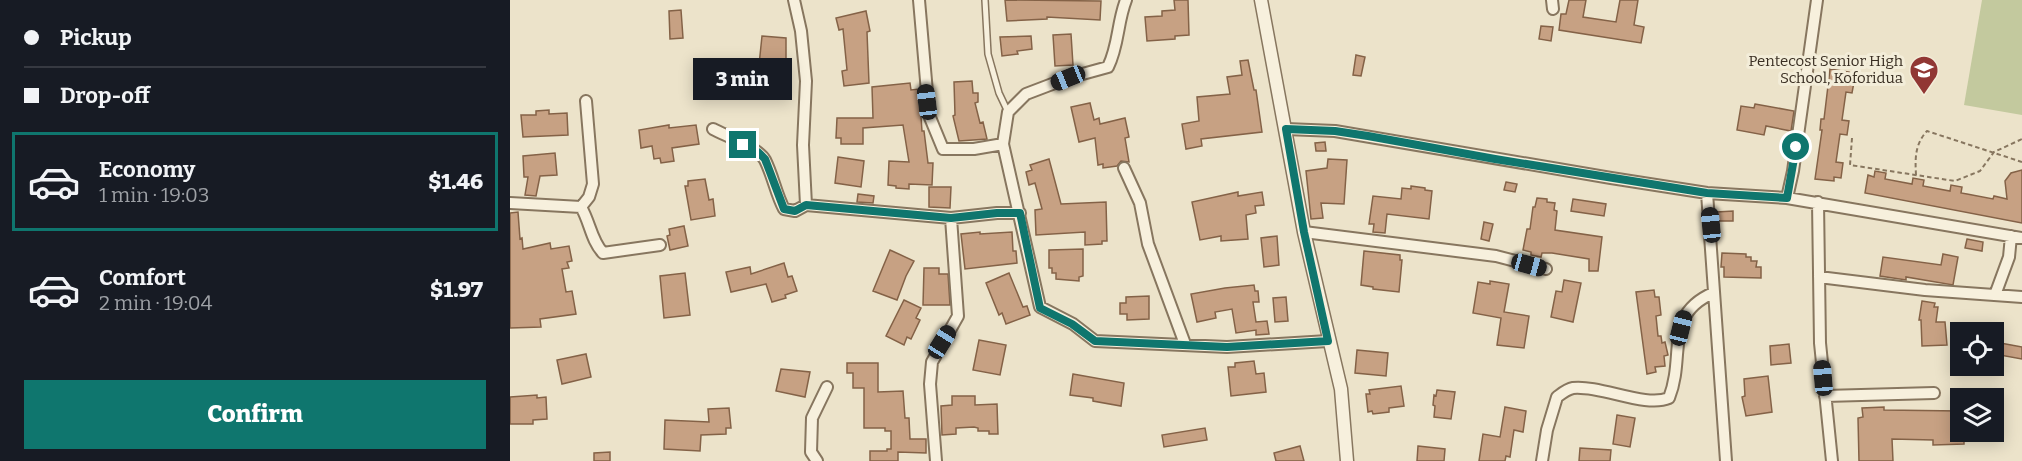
<!DOCTYPE html>
<html lang="en">
<head>
<meta charset="utf-8">
<style>
	body { margin:0; font-family:Bitter,serif; background:#242831; color:#f1f3f6; height:100vh; display:flex; flex-direction:column; font-size:22px; white-space:nowrap }
	* { box-sizing:border-box; margin:0 }
	p { font-size:20px; color:#9ea1a6 }
	.icon { flex:none; width:33px; height:33px; fill:none; stroke:currentColor; stroke-width:2; stroke-linecap:round; stroke-linejoin:round }
	.map { position:relative; flex:1; overflow:hidden }
	.side { display:flex; flex-direction:column; background:#171b24; width:510px }
	.side>* { flex:none }
	.top-card { display:grid; align-content:center; height:132px; padding:0 24px; background:#171b24 }
	.tools { position:absolute; left:1440px; top:322px; display:grid; gap:12px }
	.tools a { display:grid; place-items:center; width:54px; height:54px; border-radius:0px; background:#171b24; box-shadow:0 3px 15px #0003; font-size:30px }
	.end { position:absolute; width:27px; height:27px; margin:-14px; border:8px solid #0f766e; background:#fff; box-shadow:0 0 0 3px #fff }
	.from { border-radius:50% }
	.bubble { position:absolute; height:42px; border-radius:0px; background:#171b24; box-shadow:0 3px 15px #0003; font-size:20px; font-weight:800; line-height:42px; text-align:center }
	.car { position:absolute; width:18px; height:36px; margin:-18px -9px; border-radius:8px; box-shadow:0 0 4px 2px #0007; background:linear-gradient(#222 24%,#8ab4d8 0 40%,#222 0 76%,#8ab4d8 0 86%,#222 0) }
	.top-card b { display:flex; align-items:center; gap:21px; height:57px; font-size:22px }
	.top-card b+b { border-top:2px solid #363941 }
	.top-card i { width:15px; height:15px; background:#f1f3f6 }
	ul { padding:0; list-style:none }
	li { display:flex; align-items:center; gap:18px; height:99px; margin:0 12px 9px; padding:0 12px; border:3px solid transparent; border-radius:0px }
	li div { flex:1 }
	li b { display:block; font-size:22px }
	li em { font-style:normal; font-weight:800 }
	li.on { border-color:#0f766e }
	li>.icon { width:54px; height:54px; stroke-width:1.5 }
	.button { display:flex; gap:12px; margin-top:auto; padding:12px 24px }
	.button a { flex:1; height:69px; border-radius:0px; background:#0f766e; color:#fff; font-size:24px; font-weight:800; line-height:69px; text-align:center }
	main { display:flex; flex:1; min-height:0 }
	.map>svg:first-child { display:block }
	.green { fill:#c3c99e }
	.building { fill:#c7a183; stroke:#846247; stroke-width:1.5 }
	.lines { fill:none; stroke-linecap:round; stroke-linejoin:round }
	.service-casing { stroke:#87765f; stroke-width:8 }
	.minor-casing { stroke:#87765f; stroke-width:14 }
	.tertiary-casing { stroke:#87765f; stroke-width:15 }
	.path { stroke:#87765f; stroke-width:2; stroke-dasharray:4.5 3; stroke-linecap:butt }
	.service { stroke:#f7f0dd; stroke-width:5 }
	.minor { stroke:#f7f0dd; stroke-width:10 }
	.tertiary { stroke:#f7f0dd; stroke-width:12 }
	.route { stroke:#0f766e; stroke-width:8 }
	.labels { text-anchor:middle; dominant-baseline:central; stroke-width:6; stroke-linejoin:round; paint-order:stroke }
	.poi-label { font-size:15px; fill:#392e22; stroke:#f3edd9; text-anchor:end }
</style>
</head>
<body>
<main>
<section class="side">
<div class="top-card">
<b><i class="from"></i>Pickup</b>
<b><i></i>Drop-off</b>
</div>
<ul>
<li class="on"><svg class="icon" aria-label="car" viewBox="0 0 24 24"><path d="M5 17H2v-5l4-1 3-4h7l3 4 3 1v5h-3M9 17h6M6 11h13"/><circle cx="7" cy="17" r="2"/><circle cx="17" cy="17" r="2"/></svg><div><b>Economy</b><p>1 min · 19:03</p></div><em>$1.46</em></li>
<li><svg class="icon" aria-label="car" viewBox="0 0 24 24"><path d="M5 17H2v-5l4-1 3-4h7l3 4 3 1v5h-3M9 17h6M6 11h13"/><circle cx="7" cy="17" r="2"/><circle cx="17" cy="17" r="2"/></svg><div><b>Comfort</b><p>2 min · 19:04</p></div><em>$1.97</em></li>
</ul>
<div class="button"><a>Confirm</a></div>
</section>
<div class="map">
<svg width="1512" height="461" viewBox="0 0 1512 461">
	<rect width="100%" height="100%" fill="#ece3ca"/>
	<path class="green" d="M1472 0H1512V115L1454 105Z"/>
	<path class="building" d="M495 0 591 1 590 20 537 17V19L497 21Z
		M664 0H678L679 35 665 36V39L637 41 635 17 652 16V11L665 10Z
		M1059 0H1076L1073 17 1106 22 1110 0H1128L1124 25 1134 27 1131 43 1049 30 1051 14H1056Z
		M171 10 173 38 160 39 159 11Z
		M356 11 360 31 357 32 359 83 334 86 332 71 337 70 333 29 329 30 326 18Z
		M1031 26 1043 27 1041 41 1029 39Z
		M561 34 563 65 545 66 543 35Z
		M252 36 276 38V60H269L268 68 249 65Z
		M521 36 522 49 507 51 508 54 492 56 490 37Z
		M846 55 855 57 851 76 843 75Z
		M738 60 744 90H746L752 132 691 139 692 146 676 149 672 124 689 121 687 97 720 94 717 77 732 75 730 61Z
		M1320 69 1339 72 1338 76 1345 77 1342 93 1336 92 1332 120 1339 121 1337 135 1330 134 1326 162 1333 163 1331 178 1324 177V181L1305 179 1312 130H1310L1311 119H1314Z
		M462 81 463 93H468V102L465 103 470 123 473 122 477 139 449 141 443 116 445 115 444 82Z
		M400 83 401 90 409 89 412 131H414L418 163H423L422 185 399 184V189L386 188V186L378 185 379 161 399 162 393 125 353 128V144H331V138H326L327 118H363L362 87Z
		M580 103 584 120 589 118 590 124 615 118 619 137 615 138 619 162 611 161 607 166 593 168V164L588 165 585 138 569 142 561 107Z
		M1245 104 1284 111 1281 131 1256 126 1254 135 1227 130 1231 106 1244 108Z
		M39 110V114L57 113 58 135 13 137 11 115H26V111Z
		M159 125V128L186 125 189 144 162 148 164 161 151 163 150 158 144 159 142 146 131 148 129 130Z
		M815 142 816 151H806L805 143Z
		M45 153 47 175 30 176 26 196 15 195 18 177H14L13 156Z
		M328 157 354 161 351 187 325 183Z
		M539 159 551 204 596 202 597 241H592V244L575 245V232L526 235 525 210 532 209 525 183 519 185 516 172 522 170 520 165Z
		M818 159 837 160 834 204 811 203 813 218 801 219 796 171 817 168Z
		M1512 170V223L1355 193 1358 175 1364 177 1365 171 1376 173 1375 179 1402 184 1403 178 1414 180 1413 186 1440 191 1441 185 1452 187 1451 193 1457 194 1483 199 1484 196 1497 199 1495 181 1501 173Z
		M195 179 199 200 203 199 205 216 181 220 175 186H178V181Z
		M996 182 1007 184 1005 192 994 190Z
		M901 186 915 188V190L922 191 919 219 877 214 875 233 863 232 864 224H859L863 196 891 199 892 188 901 189Z
		M419 187H441L440 208 419 207Z
		M728 192V196L752 192 754 205 745 206 746 213 736 215 738 239 711 241V236L690 240 682 202Z
		M348 194 364 196 363 203 347 202Z
		M1027 198 1037 199V202L1045 203 1044 210 1047 211 1045 230 1092 237 1088 271H1079V259L1042 253H1032L1031 257 1021 255V252L1013 250 1017 229H1020L1023 207H1025Z
		M1063 199 1096 204 1094 216 1061 211Z
		M1223 211V221H1207V212Z
		M8 212 10 239 12 238 13 249 40 243 41 249 59 246 62 261 57 262 59 268 52 269 56 292 62 291 66 314 30 319 31 327 0 328V213Z
		M974 222 983 224 979 241 971 239Z
		M174 226 178 246 160 250 157 236 160 235 159 229Z
		M470 232V234L502 232 503 251H506L507 263 455 269 451 234Z
		M767 236 769 265 754 267 751 238Z
		M1457 239 1473 242 1472 251 1455 248Z
		M573 249V276L569 277V281L546 279V273H542V268H539V250Z
		M380 250 404 261 396 276 387 300 363 291Z
		M854 251 890 255V260H892L889 292 863 289V287L851 285Z
		M1212 253 1236 254V257H1241V261H1247L1246 267H1251V278L1214 277V267H1211Z
		M1433 254 1448 257 1443 285 1396 277V280L1370 276 1373 257 1431 265Z
		M274 263 278 277 282 276 287 291 275 295 276 298 262 302 256 284 221 292 216 272 240 267 241 274Z
		M414 268H429V274H438L440 305H413Z
		M175 273 180 315 154 318 150 276Z
		M499 273 513 307 517 306 520 315 496 324 492 313 489 315 476 283Z
		M1054 280 1071 283 1063 322 1041 317 1046 291 1052 292Z
		M980 281 999 284 994 312 1019 316 1014 348 987 345 991 318 963 313 968 282 980 284Z
		M744 285 745 291H748L749 302H743L746 322 757 321 759 334 746 335V330L726 333 722 309 705 312 706 318 687 322 681 294 715 288Z
		M1144 290 1145 297H1149L1151 315 1146 316 1148 336H1151L1152 343 1155 342 1158 355 1154 356 1155 366 1145 367 1146 372 1137 374 1126 292Z
		M639 296V319L617 320V314H610V303H616V297Z
		M776 297 778 321 765 322 763 298Z
		M394 300 411 308 406 318 410 320 401 339 397 337 394 345 376 336Z
		M1412 301 1425 303 1424 307H1428L1426 322H1435L1437 345 1412 346 1411 320H1409Z
		M469 340 496 345 490 375 463 370Z
		M1485 342 1512 347V359L1484 354Z
		M1279 344 1281 363 1261 365 1260 346Z
		M847 350 878 353 876 376 845 373Z
		M76 354 81 377 52 384 47 360Z
		M744 361 746 374 754 373 756 392 721 396 718 367H725V363Z
		M337 363H368V392L393 391 395 418H399L400 439H416V453L388 452V461H360V451H377V449H381V431H375V428H354V388H343V373H337Z
		M271 369 300 372 295 397 266 391Z
		M563 374 614 383 611 406 583 401V398L560 395Z
		M1258 376 1262 412 1236 416 1232 397 1235 396 1234 379Z
		M891 386 894 406 879 408V412L863 414 862 411 858 412 856 394H860L859 390Z
		M927 390 945 392 941 419 924 417 925 406 923 405 924 395 926 396Z
		M27 395V398L36 397 37 419 23 420V424H0V397Z
		M442 396H465V405L487 404 488 434H479V431H468V428L464 427 446 428V434L432 435 431 406 442 405Z
		M995 407 1016 411 1013 432 1004 430 1000 457 996 456 995 461H969L973 434 990 437Z
		M1374 407V410L1450 411V432H1454V444L1423 445V440L1382 439 1383 461H1349L1348 418 1353 417 1352 408Z
		M219 408 221 428H216V434L191 435 190 451 154 449 155 420 199 422 198 409Z
		M1107 415 1125 418 1120 447 1103 444Z
		M695 428 697 440 654 447 652 435Z
		M790 446 794 461H766L764 453Z
		M908 446 935 449 934 461H907Z
		M1070 448 1101 450 1100 461H1069Z
		M100 452V461H84V453Z"/>
	<g class="lines">
		<g class="service-casing">
			<path id="service" d="M475 0 478 54 489 93 498 112"/>
		</g>
		<g class="minor-casing">
			<path id="minor" d="M284 0 291 31 296 81 293 145 296 205
				M409 0 419 115 433 149H464L493 144
				M616 0C607 23 609 45 598 67L558 78 516 94 498 112 493 144 530 307 563 324 585 341 717 347 818 341
				M1042 0 1043 9
				M203 129C216 136 249 148 255 160 263 176 266 194 274 209L285 211 296 205 441 218 487 213H510
				M776 129 825 131 1101 178 1197 193 1277 198 1512 238
				M614 168 630 203 638 244 675 344
				M1197 193 1216 461
				M1277 198 1283 171 1307 0
				M1308 202 1310 343 1322 461
				M0 203 71 207
				M71 207 79 197 83 184 76 101
				M71 207C80 222 81 240 93 253L150 245
				M794 232 986 256 1036 269
				M1309 277 1415 290 1512 297
				M1485 295 1499 257 1501 236
				M1315 396 1424 393
				M307 461 301 452 302 418 317 387
				M426 461 420 384 422 362 448 316 441 218
				M1032 461 1037 430 1047 397C1051 394 1057 389 1063 388 1091 385 1135 408 1159 398 1176 355 1153 315 1203 293"/>
		</g>
		<g class="tertiary-casing">
			<path id="tertiary" d="M751 0 794 232 831 389 837 461"/>
		</g>
		<path class="path" d="M1342 138 1340 165 1445 181 1470 171 1484 152 1512 139
			M1406 175C1405 158 1405 144 1417 131L1512 162"/>
		<use href="#service" class="service"/>
		<use href="#minor" class="minor"/>
		<use href="#tertiary" class="tertiary"/>
	</g>
	<g class="lines">
		<path class="route" d="M233 145 248 152 255 159 274 209 285 211 296 205 441 218 487 213H510L530 308 562 324 585 341 717 347 818 341 794 232 776 129 825 131 858 136 985 159 1197 193 1277 198 1286 147"/>
	</g>
	<defs>
		<g id="school-pin" transform="scale(1.5)"><path d="M0 17L-7.5 6A9.5 9.5 0 1 1 7.5 6Z" fill="#913734" stroke="#f3edd9"/><path d="M0-5L7-2L0 1L-7-2ZM-4 1L0 2.5L4 1V4Q0 6-4 4Z" fill="#fff"/></g>
	</defs>
	<g fill-rule="evenodd">
		<use href="#school-pin" x="1414" y="70"/>
	</g>
	<g class="labels">
		<g class="poi-label">
			<text x="1393" y="61">Pentecost Senior High<tspan x="1393" dy="17">School, Koforidua</tspan></text>
		</g>
	</g>
</svg>
<div class="tools">
<a><svg class="icon" aria-label="locate" viewBox="0 0 24 24"><circle cx="12" cy="12" r="6"/><path d="M12 2v4M12 18v4M2 12h4M18 12h4"/></svg></a>
<a><svg class="icon" aria-label="layers" viewBox="0 0 24 24"><path d="M12 4l9 5-9 5-9-5zM3 14l9 5 9-5"/></svg></a>
</div>
<i class="end from" style="left:1286px;top:147px"></i>
<i class="end" style="left:233px;top:145px"></i>
<div class="bubble" style="left:183px;top:58px;width:99px">3 min</div>
<i class="car" style="left:558px;top:78px;rotate:248deg"></i>
<i class="car" style="left:417px;top:102px;rotate:353deg"></i>
<i class="car" style="left:1201px;top:225px;rotate:354deg"></i>
<i class="car" style="left:1019px;top:265px;rotate:105deg"></i>
<i class="car" style="left:1171px;top:328px;rotate:14deg"></i>
<i class="car" style="left:432px;top:342px;rotate:32deg"></i>
<i class="car" style="left:1313px;top:378px;rotate:355deg"></i>
</div>
</main>
</body>
</html>
